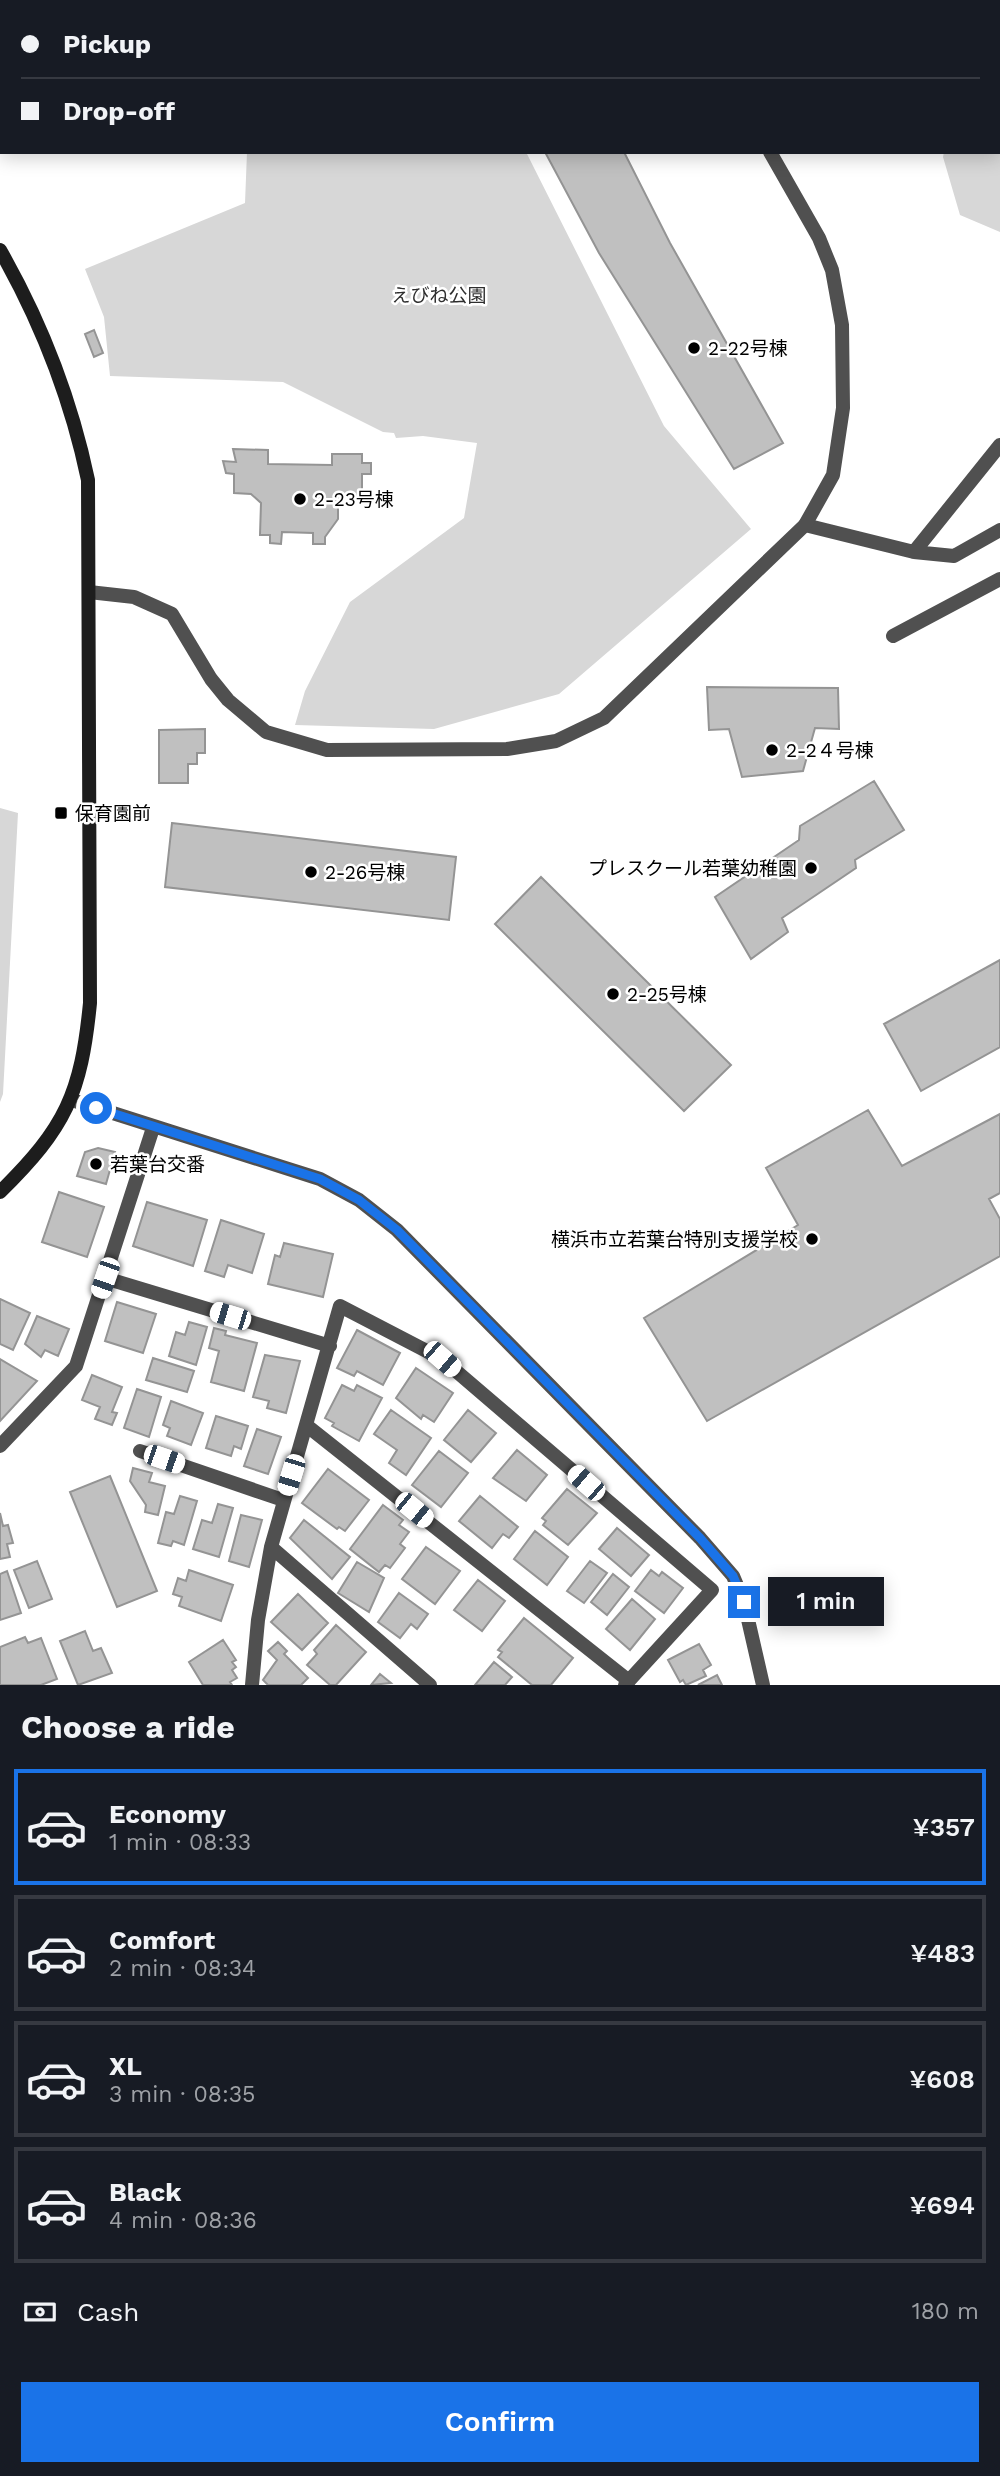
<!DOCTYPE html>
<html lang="en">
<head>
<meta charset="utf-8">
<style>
	body { margin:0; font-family:"Work Sans","Noto Sans JP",sans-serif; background:#20242c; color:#f1f3f6; height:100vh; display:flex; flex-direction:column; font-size:26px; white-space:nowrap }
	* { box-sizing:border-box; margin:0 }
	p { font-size:23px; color:#9ea1a6 }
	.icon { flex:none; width:38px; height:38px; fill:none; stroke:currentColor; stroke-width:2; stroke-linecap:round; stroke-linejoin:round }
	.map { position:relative; height:1685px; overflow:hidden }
	.panel { display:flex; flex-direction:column; background:#171b24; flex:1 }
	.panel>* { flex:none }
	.banner { position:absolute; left:0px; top:0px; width:1001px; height:154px; box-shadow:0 4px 18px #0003; display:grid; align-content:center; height:154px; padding:0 21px; background:#171b24 }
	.end { position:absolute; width:32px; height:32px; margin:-16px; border:9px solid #1a73e8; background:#fff; box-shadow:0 0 0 4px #fff }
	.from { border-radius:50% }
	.bubble { position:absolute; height:49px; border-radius:0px; background:#171b24; box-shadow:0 4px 18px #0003; font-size:23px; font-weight:600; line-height:49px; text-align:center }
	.car { position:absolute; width:21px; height:42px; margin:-21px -10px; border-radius:9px; box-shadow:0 0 5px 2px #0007; background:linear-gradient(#fff 24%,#345 0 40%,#fff 0 76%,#345 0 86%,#fff 0) }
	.banner b { display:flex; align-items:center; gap:24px; height:66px; font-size:26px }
	.banner b+b { border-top:2px solid #363941 }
	.banner i { width:18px; height:18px; background:#f1f3f6 }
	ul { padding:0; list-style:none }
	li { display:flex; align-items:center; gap:21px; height:116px; margin:0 14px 10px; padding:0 7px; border:4px solid #363941; border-radius:0px }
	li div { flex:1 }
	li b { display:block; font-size:26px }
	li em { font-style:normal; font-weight:600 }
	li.current { border-color:#1a73e8 }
	li>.icon { width:63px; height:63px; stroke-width:1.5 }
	h2 { padding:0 21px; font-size:32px; line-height:84px }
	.pay { display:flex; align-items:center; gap:18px; height:77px; padding:0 21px; font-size:26px }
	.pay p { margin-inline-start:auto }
	.cta { display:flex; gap:14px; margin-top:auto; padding:14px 21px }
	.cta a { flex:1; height:80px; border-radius:0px; background:#1a73e8; color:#fff; font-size:28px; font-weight:600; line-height:80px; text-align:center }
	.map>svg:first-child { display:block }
	.green { fill:#d7d7d7 }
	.building { fill:#c0c0c0; stroke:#949494; stroke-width:2 }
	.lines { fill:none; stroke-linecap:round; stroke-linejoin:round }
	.lane { stroke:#505050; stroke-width:14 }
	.street { stroke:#505050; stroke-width:14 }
	.secondary { stroke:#1d1d1d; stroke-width:14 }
	.route { stroke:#1a73e8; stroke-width:9 }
	.poi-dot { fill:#000; stroke:#fff; stroke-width:2.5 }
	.labels { text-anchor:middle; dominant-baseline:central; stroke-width:5; stroke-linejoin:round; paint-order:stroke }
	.park-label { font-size:19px; fill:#2e2e2e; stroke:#fff }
	.poi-label { font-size:19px; fill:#000; stroke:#fff; text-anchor:start }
</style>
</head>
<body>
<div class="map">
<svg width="1000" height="1685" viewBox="0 0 1000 1685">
	<rect width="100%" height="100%" fill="#fff"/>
	<path class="green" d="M970 0H1000V232L960 215 943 157 944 152H999V2Z
		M247 152H526L664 426 751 529 559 694 434 729 295 725 305 691 350 602 464 518 477 443 423 436 396 438 394 433 383 432 283 382 110 376 104 317 85 269 245 203Z
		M0 808 18 813 3 1094 0 1102Z"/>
	<path class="building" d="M0 0H225L2 2V4Z
		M591 0H622L623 2H588Z
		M874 0H950L949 2Z
		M545 152H624L670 243 783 443 734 469 599 253Z
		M94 330 103 353 94 357 85 334Z
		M233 449 268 450V464L332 465V454H362V463H371V474H362V496L346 495 338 505V519L325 537V544H313V533L282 532 281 544 270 543V535H260L261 503 251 494 234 493V474L226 473 223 461 236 462Z
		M707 687 838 688 839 729 815 728 803 771 742 777 729 729 709 730Z
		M205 729V753H197V764H188V783H159V730Z
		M874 781 904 830 855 860 856 868 782 918 788 932 751 959 715 897 799 840 800 826Z
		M172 823 456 857 449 920 165 887Z
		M541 877 731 1065 684 1111 495 924Z
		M1000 960V1047L921 1091 884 1024Z
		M868 1110 902 1166 1000 1114V1193L989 1199 1000 1219V1256L707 1421 644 1318 798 1225 766 1168Z
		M98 1148 115 1152 106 1184 77 1176 85 1152Z
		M59 1192 104 1207 87 1257 42 1242Z
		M147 1202 207 1220 193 1266 133 1246Z
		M221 1220 264 1234 252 1273 228 1265 224 1277 205 1271Z
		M284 1243 333 1254 323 1297 268 1284 275 1255 280 1257Z
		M0 1299 30 1313 13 1350 0 1344Z
		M117 1302 156 1314 143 1353 105 1341Z
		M37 1316 69 1329 58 1356 45 1350 41 1357 25 1344Z
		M189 1322 207 1327 196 1365 169 1356 176 1332 185 1335Z
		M214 1328 226 1331 225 1335 257 1343 244 1391 211 1382 219 1351 209 1348Z
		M357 1330 400 1353 383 1385 357 1371 354 1376 337 1368Z
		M265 1355 300 1361 286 1413 267 1408 269 1401 253 1397Z
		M153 1358 194 1371 187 1392 146 1380Z
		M0 1359 37 1381 0 1421Z
		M416 1368 453 1393 434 1422 423 1415 421 1419 396 1398Z
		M92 1375 122 1387 112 1412 117 1413 112 1425 95 1419 100 1407 82 1400Z
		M342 1385 354 1391 357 1385 382 1398 359 1441 332 1426 334 1423 325 1418Z
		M137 1389 161 1397 149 1437 124 1428Z
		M171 1401 203 1413 191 1445 167 1436 170 1428 163 1425Z
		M391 1410 431 1438 406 1475 389 1463 397 1450 374 1434Z
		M468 1410 496 1433 471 1462 444 1440Z
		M216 1416 248 1426 241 1449 234 1446 231 1456 206 1448Z
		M257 1429 281 1437 268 1474 244 1466Z
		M517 1450 547 1475 526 1501 493 1478Z
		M439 1451 468 1473 441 1507 412 1485Z
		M133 1468 152 1473 149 1482 165 1486 158 1515 145 1512 146 1505 130 1481Z
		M328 1469 369 1500 345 1531 339 1527 337 1529 302 1503Z
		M110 1476 157 1591 117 1607 70 1492Z
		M567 1489 597 1513 568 1545 543 1525 546 1521 542 1518Z
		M180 1496 197 1501 184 1545 173 1541 171 1546 158 1543 166 1512 174 1514Z
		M480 1496 518 1527 509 1538 503 1534 492 1548 459 1521Z
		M218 1504 233 1508 219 1557 193 1549 202 1520 212 1523Z
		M383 1505 403 1520 399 1525 409 1532 400 1544 405 1548 390 1568 385 1565 379 1572 350 1549Z
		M0 1513 3 1526 8 1525 13 1543 7 1544 10 1557 0 1559Z
		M241 1515 262 1520 249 1567 229 1561Z
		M304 1520 350 1557 332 1579 290 1538Z
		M617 1528 649 1555 631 1576 599 1549Z
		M535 1531 568 1557 547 1585 514 1559Z
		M426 1547 460 1571 435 1604 402 1579Z
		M37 1561 52 1599 29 1608 14 1570Z
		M590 1561 607 1573 584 1603 567 1591Z
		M357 1562 384 1578 369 1612 338 1593Z
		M189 1570 233 1585 221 1621 179 1606 182 1597 173 1594 178 1578 186 1581Z
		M651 1570 659 1576 662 1572 683 1588 664 1613 635 1591Z
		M7 1571 21 1613 0 1620V1574Z
		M613 1574 629 1587 607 1615 591 1602Z
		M478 1580 505 1601 482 1631 454 1610Z
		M399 1593 428 1614 417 1629 411 1624 400 1638 378 1622Z
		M298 1594 328 1623 302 1650 271 1622Z
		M632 1599 655 1619 630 1650 606 1629Z
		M524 1618 573 1658 551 1685H532L498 1657 502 1652 498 1650Z
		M336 1625 366 1652 336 1685H330L307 1665 317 1654 314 1650Z
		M85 1631 93 1651 101 1648 112 1673 78 1685 60 1641Z
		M25 1637 28 1643 41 1638 57 1679 41 1685H0V1647Z
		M223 1640 236 1660 232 1662 236 1667 232 1670 237 1678 230 1682 232 1685H203L189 1662Z
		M278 1642 287 1651 284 1654 308 1678 301 1685H268L263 1680 277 1660 268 1651Z
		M699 1644 711 1665 703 1670 706 1676 686 1685 683 1680 680 1682 668 1660Z
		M494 1662 512 1677 505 1685H475Z
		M380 1674 391 1683 371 1685Z
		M717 1675 722 1685H698Z"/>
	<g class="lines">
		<path class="lane" d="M805 525 914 552 954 556 1000 530
			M914 552 1000 445
			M893 636 1000 579
			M140 1451 283 1500"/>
		<path class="street" d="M683 0 684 2
			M89 592 134 597 172 614 211 679 228 700 266 732 327 750 507 749 556 741 604 718 805 525 833 475 843 408 842 325 832 270 819 238 770 152
			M72 1100 320 1179 359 1200 397 1230 700 1538 733 1576 744 1602 763 1685
			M105 1278 330 1346
			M306 1425 629 1681
			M0 1446 76 1366 153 1128
			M271 1547 430 1685
			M252 1685 258 1620 271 1547 340 1306 442 1359 712 1590 625 1685"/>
		<path class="secondary" d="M0 250C41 322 71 399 88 480L90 1003C81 1094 66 1127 0 1192"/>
	</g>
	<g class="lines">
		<path class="route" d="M96 1108 320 1179 359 1200 397 1230 700 1538 733 1576 744 1602"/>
	</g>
	<g class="poi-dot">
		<circle cx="694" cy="348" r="7"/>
		<circle cx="300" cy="499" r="7"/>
		<circle cx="772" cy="750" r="7"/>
		<rect x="54" y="806" width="14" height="14" rx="3.5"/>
		<circle cx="811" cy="868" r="7"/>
		<circle cx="311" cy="872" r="7"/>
		<circle cx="613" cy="994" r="7"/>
		<circle cx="96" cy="1164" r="7"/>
		<circle cx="812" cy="1239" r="7"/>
	</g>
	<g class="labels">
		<g class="park-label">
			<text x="439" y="295">えびね公園</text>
		</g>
		<g class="poi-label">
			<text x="708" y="348">2-22号棟</text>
			<text x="314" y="499">2-23号棟</text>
			<text x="786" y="750">2-2４号棟</text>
			<text x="75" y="813">保育園前</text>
			<text x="797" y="868" text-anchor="end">プレスクール若葉幼稚園</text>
			<text x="325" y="872">2-26号棟</text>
			<text x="627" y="994">2-25号棟</text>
			<text x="110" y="1164">若葉台交番</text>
			<text x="798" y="1239" text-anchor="end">横浜市立若葉台特別支援学校</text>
		</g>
	</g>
</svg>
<i class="end from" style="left:96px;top:1108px"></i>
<i class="end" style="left:744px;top:1602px"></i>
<div class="bubble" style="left:768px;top:1577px;width:116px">1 min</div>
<i class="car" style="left:105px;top:1278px;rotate:199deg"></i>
<i class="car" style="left:230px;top:1316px;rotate:287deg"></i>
<i class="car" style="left:442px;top:1359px;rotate:131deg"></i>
<i class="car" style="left:164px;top:1459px;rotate:109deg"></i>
<i class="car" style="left:291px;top:1475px;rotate:197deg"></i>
<i class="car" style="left:586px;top:1483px;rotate:311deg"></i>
<i class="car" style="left:414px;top:1510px;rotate:129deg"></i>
<div class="banner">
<b><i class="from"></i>Pickup</b>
<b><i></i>Drop-off</b>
</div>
</div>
<section class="panel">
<h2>Choose a ride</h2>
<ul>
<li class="current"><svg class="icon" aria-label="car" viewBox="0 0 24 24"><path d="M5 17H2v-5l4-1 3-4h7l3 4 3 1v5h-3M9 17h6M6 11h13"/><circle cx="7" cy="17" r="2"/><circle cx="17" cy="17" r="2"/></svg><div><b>Economy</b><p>1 min · 08:33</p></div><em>¥357</em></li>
<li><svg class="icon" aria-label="car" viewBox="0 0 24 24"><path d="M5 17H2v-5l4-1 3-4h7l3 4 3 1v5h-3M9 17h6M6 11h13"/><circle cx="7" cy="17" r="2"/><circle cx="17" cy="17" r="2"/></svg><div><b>Comfort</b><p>2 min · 08:34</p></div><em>¥483</em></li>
<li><svg class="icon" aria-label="car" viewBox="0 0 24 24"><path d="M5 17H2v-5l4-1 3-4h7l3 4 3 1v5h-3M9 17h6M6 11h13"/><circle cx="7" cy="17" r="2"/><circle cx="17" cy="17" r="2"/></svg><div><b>XL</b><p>3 min · 08:35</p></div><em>¥608</em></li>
<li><svg class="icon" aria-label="car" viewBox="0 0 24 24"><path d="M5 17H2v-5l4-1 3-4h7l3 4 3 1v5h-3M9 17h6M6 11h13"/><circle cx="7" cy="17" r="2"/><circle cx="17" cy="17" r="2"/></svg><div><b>Black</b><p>4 min · 08:36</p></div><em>¥694</em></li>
</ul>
<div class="pay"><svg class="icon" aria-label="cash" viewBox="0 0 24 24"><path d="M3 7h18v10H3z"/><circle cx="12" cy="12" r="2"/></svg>Cash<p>180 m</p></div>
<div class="cta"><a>Confirm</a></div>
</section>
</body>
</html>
